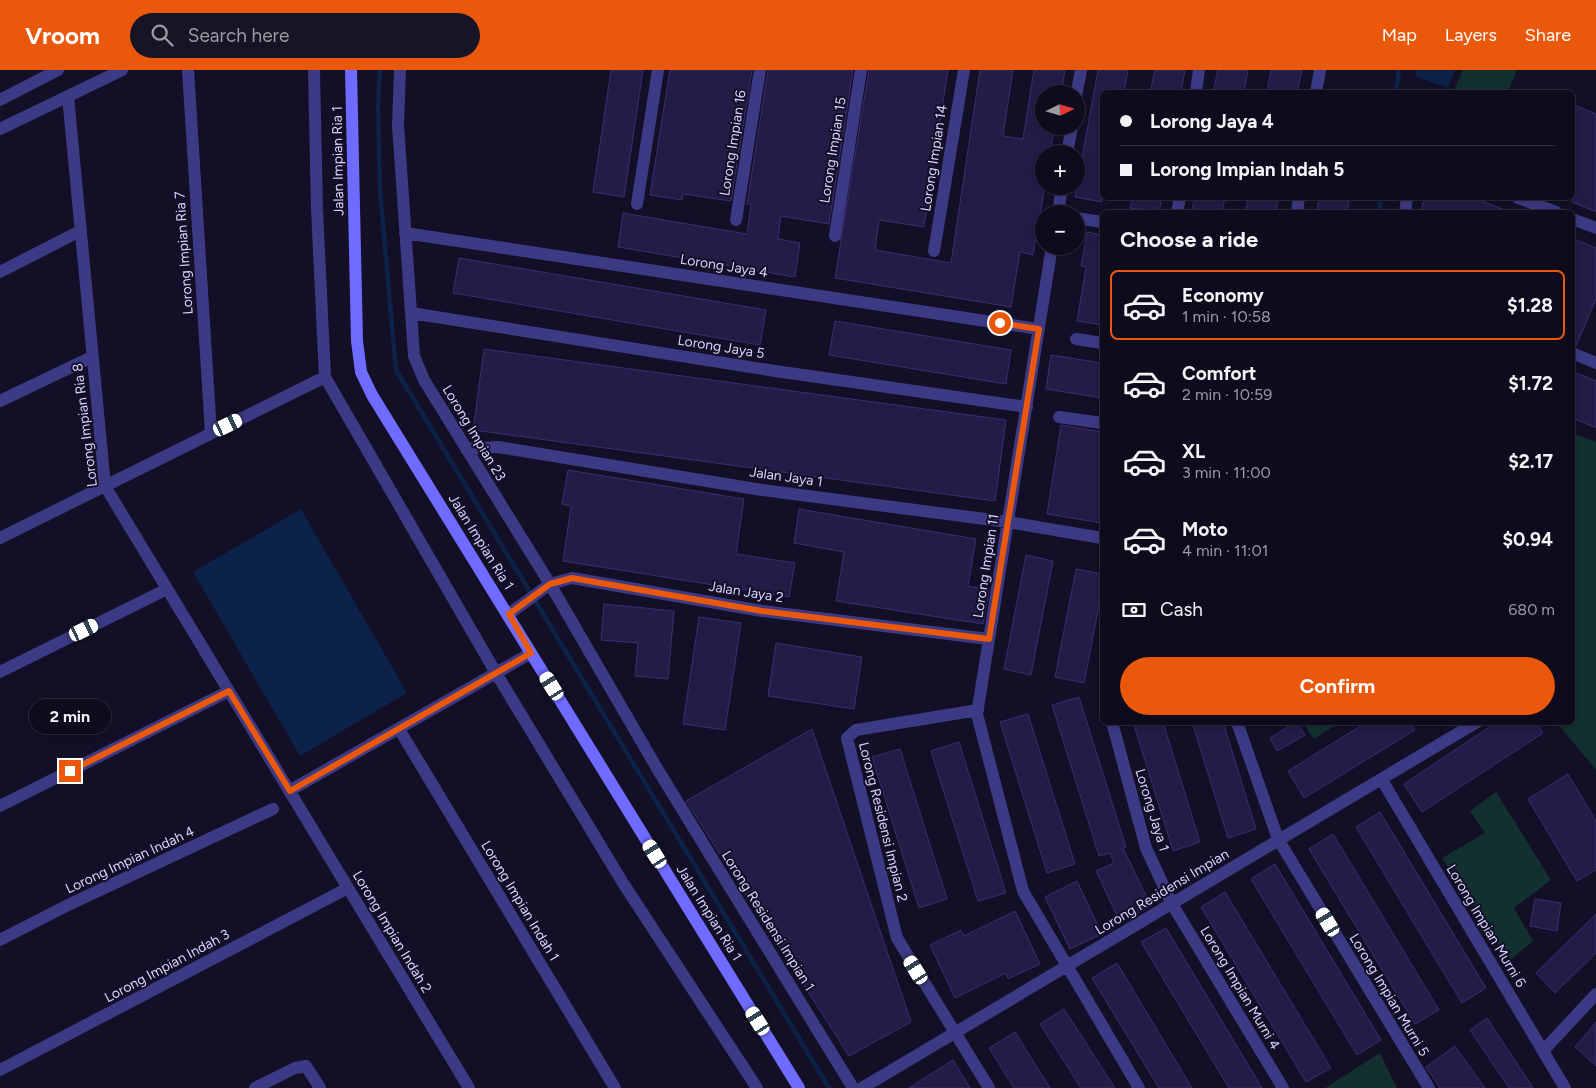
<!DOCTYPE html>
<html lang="en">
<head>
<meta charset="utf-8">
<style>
	body { margin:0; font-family:Figtree,sans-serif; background:#171425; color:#f1f3f6; height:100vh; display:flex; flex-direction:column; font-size:19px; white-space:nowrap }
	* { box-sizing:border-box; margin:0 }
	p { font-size:16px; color:#9b9ba3 }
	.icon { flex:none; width:28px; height:28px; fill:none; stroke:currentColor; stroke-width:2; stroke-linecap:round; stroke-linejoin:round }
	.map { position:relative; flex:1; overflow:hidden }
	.side { position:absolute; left:1100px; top:140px; width:475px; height:515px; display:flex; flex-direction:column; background:#0e0b1c; border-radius:8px; box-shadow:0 2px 8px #0003,0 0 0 1px #2e2b3b }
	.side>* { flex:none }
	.guide { position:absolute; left:1100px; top:20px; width:475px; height:110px; border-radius:8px; box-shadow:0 2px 8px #0003,0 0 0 1px #2e2b3b; display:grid; align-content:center; height:110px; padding:0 20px; background:#0e0b1c }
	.needle { width:32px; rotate:85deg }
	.controls { position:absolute; left:1035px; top:15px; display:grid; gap:10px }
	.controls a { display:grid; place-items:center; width:50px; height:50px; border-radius:50%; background:#0e0b1c; box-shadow:0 2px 8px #0003,0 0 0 1px #2e2b3b; font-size:25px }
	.end { position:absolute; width:22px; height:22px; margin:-11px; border:6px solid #ea580c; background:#fff; box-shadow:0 0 0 2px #fff }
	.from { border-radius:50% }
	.bubble { position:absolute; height:35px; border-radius:18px; background:#0e0b1c; box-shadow:0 2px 8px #0003,0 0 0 1px #2e2b3b; font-size:16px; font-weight:700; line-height:35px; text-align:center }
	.car { position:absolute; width:15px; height:30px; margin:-15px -8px; border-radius:6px; box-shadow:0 0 4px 1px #0007; background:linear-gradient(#fff 24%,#345 0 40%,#fff 0 76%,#345 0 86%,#fff 0) }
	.guide b { display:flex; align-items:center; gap:18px; height:48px; font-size:19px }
	.guide b+b { border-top:1px solid #2e2b3b }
	.guide i { width:12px; height:12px; background:#f1f3f6 }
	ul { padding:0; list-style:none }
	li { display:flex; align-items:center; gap:15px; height:70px; margin:0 10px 8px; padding:0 10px; border:2px solid transparent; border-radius:8px }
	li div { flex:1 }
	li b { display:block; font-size:19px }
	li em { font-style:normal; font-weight:700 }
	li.current { border-color:#ea580c }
	li>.icon { width:45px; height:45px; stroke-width:1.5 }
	h2 { padding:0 20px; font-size:22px; line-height:60px }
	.pay { display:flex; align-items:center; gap:12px; height:55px; padding:0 20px; font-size:19px }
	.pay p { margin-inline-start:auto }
	.button { display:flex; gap:10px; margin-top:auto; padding:10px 20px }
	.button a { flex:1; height:58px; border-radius:30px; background:#ea580c; color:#fff; font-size:20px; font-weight:700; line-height:58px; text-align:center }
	header { display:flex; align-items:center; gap:30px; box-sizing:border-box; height:70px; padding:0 25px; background:#ea580c; color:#fff }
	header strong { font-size:24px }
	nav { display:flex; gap:28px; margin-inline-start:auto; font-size:18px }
	.search { width:350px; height:45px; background:#171425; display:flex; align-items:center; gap:12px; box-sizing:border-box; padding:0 18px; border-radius:28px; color:#9b9ba3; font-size:19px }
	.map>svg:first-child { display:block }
	.green { fill:#12302f }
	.water { fill:#0c2248 }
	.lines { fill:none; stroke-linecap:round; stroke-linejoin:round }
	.stream { stroke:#0c2248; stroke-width:4.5 }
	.building { fill:#241b47; stroke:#3b2d73 }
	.street { stroke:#3d3a85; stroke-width:12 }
	.secondary { stroke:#6f6bff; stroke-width:12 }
	.route { stroke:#ea580c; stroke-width:6 }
	.labels { text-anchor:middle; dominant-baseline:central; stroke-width:4; stroke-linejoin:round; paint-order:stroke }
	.street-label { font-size:14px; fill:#d9d4ff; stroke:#130f26 }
</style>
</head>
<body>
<header>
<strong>Vroom</strong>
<div class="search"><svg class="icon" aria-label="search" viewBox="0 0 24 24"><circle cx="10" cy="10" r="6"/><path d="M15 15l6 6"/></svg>Search here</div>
<nav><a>Map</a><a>Layers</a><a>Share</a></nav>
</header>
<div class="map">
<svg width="1596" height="1018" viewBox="0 0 1596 1018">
	<rect width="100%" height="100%" fill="#130f26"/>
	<path class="green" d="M1463 0H1517L1508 22H1453Z
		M1573 363 1596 372V700L1557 653 1572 652Z
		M1303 653H1339L1314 669Z
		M1496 722 1551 810 1514 838 1533 871 1509 891 1442 788 1485 763 1470 741Z
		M1380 983 1397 1018H1325Z"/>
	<path class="water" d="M1416 0H1455L1448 18 1415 6Z
		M301 439 407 623 300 686 193 502Z"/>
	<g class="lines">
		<path class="stream" d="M380 0 378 33 380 121 396 300 829 1018
			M1396 22 1399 0
			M1379 142 1381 128"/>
	</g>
	<path class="building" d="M611 0H643L624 127 593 122Z
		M670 0H752L731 131 683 124 682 130 650 125Z
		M768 0H853L829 154 781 146 778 169 800 173 795 207 618 177 623 143 747 164 751 134H747Z
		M869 0H948L924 157 879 150 875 180 951 193 980 0H1013L1003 66 1023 69 1034 0H1065L1061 24H1044V56H1055L1050 84H1044L1045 116 1033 185 1020 182 1011 237 835 208Z
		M1098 0H1128L1124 22H1102V132L1075 127Z
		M1155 0H1185L1181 22H1150Z
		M1218 0H1248L1244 22H1213Z
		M1271 0H1302L1297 22H1267Z
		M1572 34 1596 44V142L1572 132Z
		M1132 128H1162L1159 142 1130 138Z
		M1194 128H1225L1222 142H1192Z
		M1248 128H1278L1276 142H1246Z
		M1319 128H1350L1347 142H1317Z
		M1424 128H1474L1510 142H1421Z
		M1087 162 1102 165V255L1077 251 1086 197 1081 196Z
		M1572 168 1596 178V229L1576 276 1572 275Z
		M459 188 766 240 760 275 453 223Z
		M835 251 1011 280 1006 314 829 285Z
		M484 279 1006 350 995 431 473 360Z
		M1051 285 1102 293V328L1046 319Z
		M1572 301 1596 311V358L1572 348Z
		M1061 355 1102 362V453L1047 444Z
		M568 400 744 429 736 484 795 493 789 527 563 491 571 436 562 434Z
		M799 439 976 469 968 516 989 520 983 554 836 531 844 482 794 473Z
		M1026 485 1053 491 1031 605 1004 599Z
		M1076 499 1102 504V520L1084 613 1055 607Z
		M604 534 674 541 668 609 635 606 638 573 601 570Z
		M699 547 741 553 725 660 683 654Z
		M776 573 862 587 854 639 768 626Z
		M1079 627 1126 777 1123 778 1151 836 1120 852 1096 801 1114 793 1110 783 1099 786 1052 635Z
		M1028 644 1075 794 1047 803 1000 652Z
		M1133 652H1163L1200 772 1173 781Z
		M1192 652H1223L1256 759 1228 768Z
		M1296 652 1305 665 1277 681 1270 668Z
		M1367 652H1410L1415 660 1304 728 1288 701Z
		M1497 652H1536L1543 663 1422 742 1404 714Z
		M812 659 911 952 849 986 686 731Z
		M959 672 1006 823 978 831 931 681Z
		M900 679 947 829 919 838 872 687Z
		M1568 704 1596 751V800L1577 811 1528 729Z
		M1380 742 1486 918 1462 933 1356 757Z
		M1333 764 1439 940 1415 954 1309 779Z
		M1275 794 1381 970 1357 985 1251 809Z
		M1077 811 1102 864 1070 879 1045 827Z
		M1225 822 1331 998 1306 1012 1201 837Z
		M1535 829 1561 833 1557 861 1530 856Z
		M1015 841 1040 894 1008 909 1006 903 955 928 930 875 961 860 964 866Z
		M1596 844V883L1555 923 1536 903Z
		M1166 858 1262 1018H1229L1141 872Z
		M1117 893 1192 1018H1159L1092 908Z
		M1064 939 1115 1018H1081L1040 954Z
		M1487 948 1533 1018H1509L1470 960Z
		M1596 952V996L1575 977Z
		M1015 962 1050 1018H1014L989 978Z
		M1455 976 1485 1018H1440L1426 997Z
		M953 990 970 1018H909Z"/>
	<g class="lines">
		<path class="street" d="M188 0 211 363
			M314 0 317 139 325 307 496 603 623 813 757 1018
			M400 0 398 55 414 286 424 310 550 514 658 700 853 1018
			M1196 22 1199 0
			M1316 22 1320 0
			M68 26 105 416 469 1018
			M1076 27 1081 0
			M0 30 58 0
			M0 59 122 0
			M1067 84 1072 56
			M1518 128 1556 142
			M637 134 658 0
			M1177 142 1180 128
			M1297 142 1299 128
			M1405 142 1407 128
			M1058 144 1062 116
			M1076 148 1102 152
			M1572 149 1596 158
			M736 150 760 0
			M405 163 1039 259
			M835 166 861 0
			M1052 176 977 644 1023 821 1139 1018
			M934 181 964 0
			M0 202 80 161
			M411 243 775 301 1027 337
			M1076 269 1102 273
			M1572 283 1596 293
			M0 331 92 287
			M1059 347 1102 353
			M466 379 498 377 762 420 1008 452 1102 468
			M0 468 325 307
			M509 544 550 514 572 508 762 541 989 569
			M0 602 167 519
			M978 640 856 660 847 668 897 868 989 1018
			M1112 652 1146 778 1172 834 1283 1018
			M1237 652 1278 769 1429 1018
			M399 659 615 1018
			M1382 710 1565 1018
			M289 721 531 583
			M0 736 229 621
			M0 870 68 835 273 739
			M1543 981 1596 924
			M0 1000 348 818
			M255 1018 295 998 306 996 320 1018
			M862 1018 1477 652"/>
		<path class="secondary" d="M351 0 357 271 361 302 372 325 799 1018"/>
	</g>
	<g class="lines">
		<path class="route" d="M70 701 229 621 290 721 531 583 509 544 550 514 572 508 762 541 989 569 1039 259 1000 253"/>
	</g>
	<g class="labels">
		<g class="street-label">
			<text transform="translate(733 73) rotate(-81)">Lorong Impian 16</text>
			<text transform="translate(833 80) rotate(-81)">Lorong Impian 15</text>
			<text transform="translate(934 88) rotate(-81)">Lorong Impian 14</text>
			<text transform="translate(338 91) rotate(-91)">Jalan Impian Ria 1</text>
			<text transform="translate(184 183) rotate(-94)">Lorong Impian Ria 7</text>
			<text transform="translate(724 196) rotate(9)">Lorong Jaya 4</text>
			<text transform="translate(721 277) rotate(9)">Lorong Jaya 5</text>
			<text transform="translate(85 355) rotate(-97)">Lorong Impian Ria 8</text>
			<text transform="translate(474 363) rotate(59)">Lorong Impian 23</text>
			<text transform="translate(786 407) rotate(8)">Jalan Jaya 1</text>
			<text transform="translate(481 472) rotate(58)">Jalan Impian Ria 1</text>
			<text transform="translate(986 496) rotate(-81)">Lorong Impian 11</text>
			<text transform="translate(746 522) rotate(9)">Jalan Jaya 2</text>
			<text transform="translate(1152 740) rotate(73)">Lorong Jaya 1</text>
			<text transform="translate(883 752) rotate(76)">Lorong Residensi Impian 2</text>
			<text transform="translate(130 790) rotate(-25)">Lorong Impian Indah 4</text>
			<text transform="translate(1162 822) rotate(-31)">Lorong Residensi Impian</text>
			<text transform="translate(520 831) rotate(59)">Lorong Impian Indah 1</text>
			<text transform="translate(709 843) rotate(58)">Jalan Impian Ria 1</text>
			<text transform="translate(768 851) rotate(58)">Lorong Residensi Impian 1</text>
			<text transform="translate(1486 856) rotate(59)">Lorong Impian Murni 6</text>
			<text transform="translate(392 862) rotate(59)">Lorong Impian Indah 2</text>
			<text transform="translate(167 896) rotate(-28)">Lorong Impian Indah 3</text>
			<text transform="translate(1240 918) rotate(59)">Lorong Impian Murni 4</text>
			<text transform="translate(1389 925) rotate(59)">Lorong Impian Murni 5</text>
		</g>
	</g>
</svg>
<div class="controls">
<a><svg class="needle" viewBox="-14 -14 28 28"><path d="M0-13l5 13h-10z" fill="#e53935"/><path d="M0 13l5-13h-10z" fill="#9b9ba3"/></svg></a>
<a>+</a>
<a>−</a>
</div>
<i class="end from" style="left:1000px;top:253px"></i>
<i class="end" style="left:70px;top:701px"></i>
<div class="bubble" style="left:29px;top:629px;width:82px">2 min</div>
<i class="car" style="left:228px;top:355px;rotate:64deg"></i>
<i class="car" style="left:84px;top:560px;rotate:64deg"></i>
<i class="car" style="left:552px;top:616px;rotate:328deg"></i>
<i class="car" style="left:655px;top:784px;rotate:328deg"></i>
<i class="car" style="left:1328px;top:852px;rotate:329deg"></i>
<i class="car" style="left:916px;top:900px;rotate:328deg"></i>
<i class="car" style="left:758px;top:951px;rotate:328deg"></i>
<div class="guide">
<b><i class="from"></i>Lorong Jaya 4</b>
<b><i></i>Lorong Impian Indah 5</b>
</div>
<section class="side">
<h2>Choose a ride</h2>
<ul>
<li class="current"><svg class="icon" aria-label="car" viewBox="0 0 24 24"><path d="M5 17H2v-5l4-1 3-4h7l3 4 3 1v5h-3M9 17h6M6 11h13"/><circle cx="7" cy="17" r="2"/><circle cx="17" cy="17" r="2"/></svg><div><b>Economy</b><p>1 min · 10:58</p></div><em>$1.28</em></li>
<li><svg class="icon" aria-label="car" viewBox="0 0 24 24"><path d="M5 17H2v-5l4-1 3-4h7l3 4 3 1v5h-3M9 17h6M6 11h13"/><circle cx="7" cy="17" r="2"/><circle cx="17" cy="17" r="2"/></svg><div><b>Comfort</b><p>2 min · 10:59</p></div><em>$1.72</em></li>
<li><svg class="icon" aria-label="car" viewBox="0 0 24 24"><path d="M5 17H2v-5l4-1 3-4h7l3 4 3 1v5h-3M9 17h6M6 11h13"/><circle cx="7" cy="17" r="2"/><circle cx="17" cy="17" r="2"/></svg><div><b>XL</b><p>3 min · 11:00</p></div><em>$2.17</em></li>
<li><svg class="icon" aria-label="car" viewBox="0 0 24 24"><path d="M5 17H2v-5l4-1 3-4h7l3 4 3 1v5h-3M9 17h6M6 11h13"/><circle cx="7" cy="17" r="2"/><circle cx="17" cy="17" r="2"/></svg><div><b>Moto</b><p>4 min · 11:01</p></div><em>$0.94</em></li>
</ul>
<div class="pay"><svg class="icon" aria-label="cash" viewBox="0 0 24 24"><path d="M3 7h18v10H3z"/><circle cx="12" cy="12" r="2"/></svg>Cash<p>680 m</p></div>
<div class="button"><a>Confirm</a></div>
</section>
</div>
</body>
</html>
